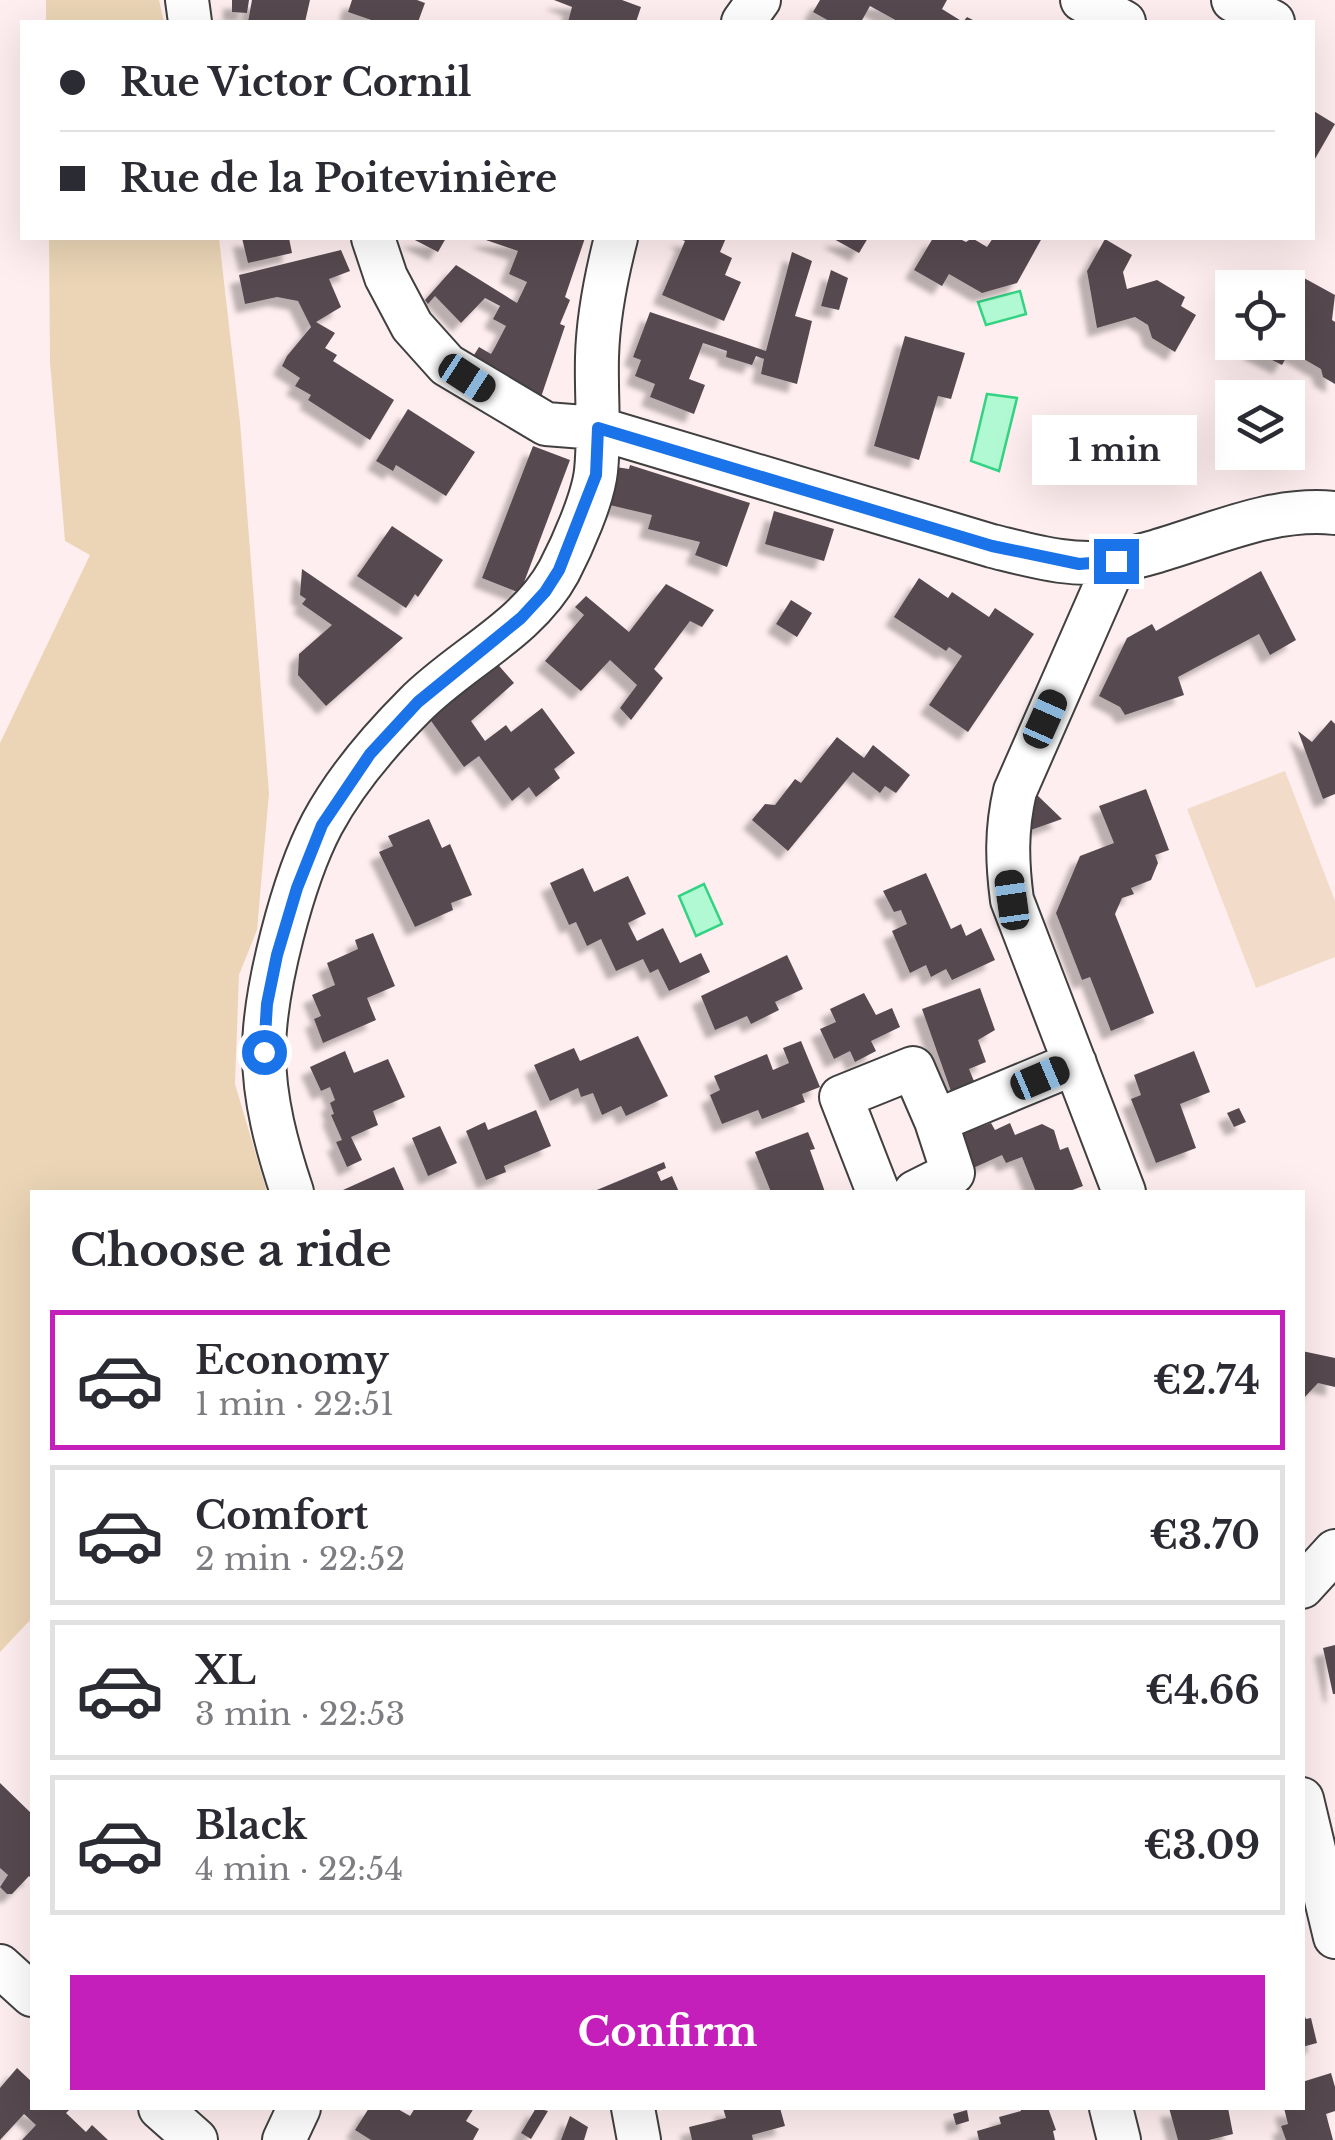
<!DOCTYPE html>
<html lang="en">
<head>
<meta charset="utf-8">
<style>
	body { margin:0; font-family:"Libre Baskerville",serif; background:#f7f7f7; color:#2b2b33; height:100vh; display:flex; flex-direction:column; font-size:38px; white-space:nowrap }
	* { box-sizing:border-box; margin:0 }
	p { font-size:32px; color:#7c7c81 }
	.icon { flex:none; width:55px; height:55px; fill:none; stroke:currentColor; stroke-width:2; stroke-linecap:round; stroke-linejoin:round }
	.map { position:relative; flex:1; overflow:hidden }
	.details { position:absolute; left:30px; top:1190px; width:1275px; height:920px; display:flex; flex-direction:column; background:#fff; border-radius:0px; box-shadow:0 10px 40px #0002 }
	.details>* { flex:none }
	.banner { position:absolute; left:20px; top:20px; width:1295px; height:220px; border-radius:0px; box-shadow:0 10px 40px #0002; display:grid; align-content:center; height:220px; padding:0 40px; background:#fff }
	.buttons { position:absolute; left:1215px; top:270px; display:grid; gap:20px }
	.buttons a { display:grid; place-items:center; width:90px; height:90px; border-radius:0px; background:#fff; box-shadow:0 10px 40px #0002; font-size:50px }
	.end { position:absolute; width:45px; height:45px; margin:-22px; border:12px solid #1a73e8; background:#fff; box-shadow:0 0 0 5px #fff }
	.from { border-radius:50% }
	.bubble { position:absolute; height:70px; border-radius:0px; background:#fff; box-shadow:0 10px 40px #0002; font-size:32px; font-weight:800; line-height:70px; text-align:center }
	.car { position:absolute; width:30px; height:60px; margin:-30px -15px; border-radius:12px; box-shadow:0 0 8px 2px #0007; background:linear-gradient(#222 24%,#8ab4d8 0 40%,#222 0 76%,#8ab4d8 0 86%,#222 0) }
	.banner b { display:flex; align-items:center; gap:35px; height:95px; font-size:38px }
	.banner b+b { border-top:2px solid #e1e1e2 }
	.banner i { width:25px; height:25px; background:#2b2b33 }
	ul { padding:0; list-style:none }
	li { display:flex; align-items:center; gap:30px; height:140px; margin:0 20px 15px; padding:0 20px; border:5px solid #e1e1e2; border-radius:0px }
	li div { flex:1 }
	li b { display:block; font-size:38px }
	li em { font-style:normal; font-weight:800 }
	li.current { border-color:#c41fbb }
	li>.icon { width:90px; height:90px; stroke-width:1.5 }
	h2 { padding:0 40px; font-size:45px; line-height:120px }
	.primary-button { display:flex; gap:20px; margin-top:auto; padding:20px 40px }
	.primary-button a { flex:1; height:115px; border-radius:0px; background:#c41fbb; color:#fff; font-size:40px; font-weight:800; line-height:115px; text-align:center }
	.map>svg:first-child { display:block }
	.green { fill:#ebd5b6 }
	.pitch { fill:#f2dbc8 }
	.water { fill:#b0f9d2; stroke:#34d383; stroke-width:2.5 }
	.building { fill:#574950; filter:url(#shadow) }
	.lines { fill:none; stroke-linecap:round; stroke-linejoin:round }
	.minor-casing { stroke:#404040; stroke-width:46 }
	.minor { stroke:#fff; stroke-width:42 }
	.route { stroke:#1a73e8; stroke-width:12 }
</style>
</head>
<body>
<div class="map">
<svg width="1335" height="2140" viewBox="0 0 1335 2140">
	<defs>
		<filter id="shadow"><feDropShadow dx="-9" dy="9" stdDeviation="2.5" flood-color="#0004"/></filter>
	</defs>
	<rect width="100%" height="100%" fill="#ffeeef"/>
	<path class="green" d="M46 0H159L164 22H46Z
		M49 238H219L240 422 269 793 257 930 239 975 235 1084 267 1192H32V1618L0 1652V743L90 555 65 541 50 362Z"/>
	<path class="pitch" d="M1285 771 1335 901V957L1256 988 1187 809Z"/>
	<path class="water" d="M1020 291 1026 314 986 325 978 302Z
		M987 394 1017 398 999 471 971 461Z
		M704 884 722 924 696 936 679 896Z"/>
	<path class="building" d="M232 0H249L247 13 232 12Z
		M252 0H310L305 22H248Z
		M352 0H417L425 3 418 22H377L348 12Z
		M554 0H622L641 7 636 22H568L572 7Z
		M820 0H947L942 9 963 22 967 17 977 22H899L870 6 861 22H831L813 12Z
		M1312 110 1335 124 1312 164Z
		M242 238H289L292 253 248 263Z
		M411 238H446L438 252Z
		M480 238H585L565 297 570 300 560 324 565 326 538 406 469 363 479 347 491 354 494 349 506 326 493 319 500 306 485 298 461 323 435 296 428 304 425 300 456 265 517 303 527 282 509 274 518 251Z
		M677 238H726L720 252 732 258 725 275 741 282 724 321 662 295 685 241Z
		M832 238H868L859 253Z
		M933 238H958L966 242 972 238 987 247 993 238H1042L1017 283 982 293 949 274 942 286 914 270Z
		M1105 239 1132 255 1123 272 1127 289 1157 280 1185 297 1181 306 1196 315 1175 352 1152 338 1148 325 1135 317 1097 328 1087 271Z
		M341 250 350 271 329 279 341 307 316 322 335 333 325 348 337 355 333 361 394 400 370 440 308 400 311 395 295 386 300 378 282 366 287 356 311 327 298 301 277 297 245 304 239 275Z
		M792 252 812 261 795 316 812 321 797 384 761 374 764 359 756 356 752 365 726 357 727 351 703 343 689 379 705 385 694 414 650 397 655 384 635 376 641 360 633 357 650 312 766 351Z
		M831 270 848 278 839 310 821 306Z
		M1293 272 1335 295 1332 320 1335 322V384L1323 377 1321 369 1290 351 1282 365 1252 350 1256 342H1288L1285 288Z
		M905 336 965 353 951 399 938 396 919 460 874 446Z
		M408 409 475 452 446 496 396 465 393 471 376 461Z
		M533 446 570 460 520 593 482 578Z
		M630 465 750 503 727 567 695 555 700 542 648 529 652 515 601 503 609 466 629 469Z
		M774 511 834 529 824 561 765 544Z
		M392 526 443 560 418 597 415 594 406 608 357 576Z
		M302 569 403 638 326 706 298 675 299 654 332 625 302 604 306 599 300 595Z
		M1261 571 1296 640 1270 655 1259 634 1178 677 1184 695 1125 715 1120 707 1099 696 1127 638 1152 624 1156 631Z
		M919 578 948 598 952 592 989 617 995 608 1034 634 968 732 929 705 962 656 949 647 946 651 894 617Z
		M666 584 714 610 702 627 690 621 654 669 663 678 631 720 620 708 637 685 610 660 581 691 545 661 584 615 575 607 586 596 629 632Z
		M791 600 812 613 797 637 776 624Z
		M494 660 514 683 471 721 485 741 506 725 511 732 542 708 575 753 554 769 560 778 536 797 529 787 512 801 479 756 464 767 429 718Z
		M1331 720 1335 724V794L1323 799 1298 731 1312 742Z
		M837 737 864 758 873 745 910 775 896 793 885 786 880 793 853 772 788 851 752 820 765 804 775 805 795 779 801 783Z
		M1146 789 1169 850 1155 855 1158 863 1151 880 1131 888 1134 894 1122 898 1115 914 1154 1013 1111 1031 1090 977 1082 980 1056 913 1080 856 1114 843 1099 806Z
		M1036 794 1062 819 1028 831Z
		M429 819 442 848 450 844 472 895 451 903 453 910 415 927 379 852 393 846 388 836Z
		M583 868 594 892 628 876 646 914 628 923 637 941 663 928 680 963 701 953 710 972 669 991 658 969 650 973 643 959 616 971 601 939 587 946 576 922 569 925 550 883Z
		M926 873 951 929 961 924 966 936 981 928 995 960 952 980 946 969 931 977 926 965 910 973 892 931 907 924 901 910 894 912 883 891Z
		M373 933 395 986 367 998 376 1020 323 1043 314 1019 321 1016 312 995 335 985 327 963 358 949 355 940Z
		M787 955 803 989 775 1002 779 1010 751 1024 747 1016 715 1030 701 996Z
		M980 988 995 1030 978 1040 986 1062 969 1069 976 1086 952 1094 922 1009Z
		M864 993 876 1015 892 1008 900 1027 871 1041 876 1051 855 1062 850 1051 834 1059 820 1029 836 1022 830 1009Z
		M638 1036 668 1096 626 1116 621 1106 602 1115 593 1093 581 1097 578 1088 550 1101 534 1065 574 1048 580 1061Z
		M801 1041 820 1087 802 1094 805 1102 762 1119 758 1110 722 1124 710 1095 720 1090 714 1076 767 1054 773 1070 789 1063 783 1048Z
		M345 1051 354 1073 388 1059 405 1097 373 1111 378 1125 351 1137 362 1160 347 1167 336 1142 342 1140 331 1115 334 1114 330 1103 335 1100 330 1087 321 1091 310 1067Z
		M1194 1051 1210 1092 1180 1104 1196 1148 1156 1163 1131 1099 1141 1095 1134 1075Z
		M1239 1108 1246 1122 1234 1127 1227 1113Z
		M536 1110 551 1146 504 1166 506 1172 486 1180 466 1131 485 1122 488 1130Z
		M991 1123 995 1130 1010 1123 1015 1135 1042 1124 1054 1130 1060 1150 1068 1147 1083 1186 1067 1192H1036L1022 1157 1006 1163 1002 1155 971 1169 957 1136Z
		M440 1126 457 1163 428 1176 412 1138Z
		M808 1132 815 1149 810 1150 825 1192H771L755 1152Z
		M664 1162 666 1168 657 1172 661 1181 672 1176 679 1192H592Z
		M394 1167 405 1192H344L343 1190Z
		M1302 1351 1335 1358V1387L1318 1383 1302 1400Z
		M1335 1645V1694H1333L1323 1648Z
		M0 1783 32 1814 30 1832 32 1879 29 1876 12 1894H7L0 1887 8 1875 0 1868Z
		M1302 2010 1306 2019 1311 2018 1317 2043 1302 2047Z
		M17 2068 32 2082V2108H71L66 2113 86 2132 92 2125 108 2140H22L36 2125 24 2114 0 2140V2088Z
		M1331 2073 1335 2087V2111L1326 2114 1333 2140H1286L1281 2126 1288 2124 1284 2108H1302V2082Z
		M369 2108H396L410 2116 415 2108H474L466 2121 479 2129 473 2140H371L355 2130Z
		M536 2108 548 2111 531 2139 521 2133Z
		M723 2108H780L785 2126 752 2135 753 2140H692L689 2127 726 2118Z
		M1020 2108H1048L1056 2130 1053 2131 1055 2140H979L977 2131 1001 2124 999 2117 1021 2111Z
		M1169 2108H1228L1233 2134 1209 2140H1178Z
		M967 2110 969 2121 956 2125 953 2114Z
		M570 2116 588 2127 584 2140H561Z"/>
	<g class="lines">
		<g class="minor-casing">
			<path id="minor" d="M187 0 190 22
				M1082 0 1124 22
				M1233 0 1273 22
				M743 22 759 0
				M373 238 386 277 412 326 447 365 546 424 597 428 992 546C1033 556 1073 568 1115 561 1188 549 1259 505 1335 513
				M1116 561 1015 791C1006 830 1007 862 1012 900L1124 1192
				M936 1121 1075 1063
				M292 1192C277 1147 264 1100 264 1052 264 990 293 879 322 824 345 781 380 740 415 705 460 659 527 630 559 571 572 546 593 499 596 471 600 434 596 395 597 357 598 317 606 277 616 238
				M878 1192 841 1097 913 1068 936 1121 953 1173 915 1192
				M1302 1587 1335 1551
				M1302 1799 1335 1937
				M0 1966 32 1995
				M160 2108 196 2140
				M633 2108 639 2140
				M1111 2108 1119 2140
				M284 2140 299 2108"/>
		</g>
		<use href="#minor" class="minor"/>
	</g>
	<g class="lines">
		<path class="route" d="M264 1052 267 1004 277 955 297 888 322 825 370 754 418 702 521 618 545 592 559 570 596 475 598 428 992 546 1079 564 1116 561"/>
	</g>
</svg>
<div class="buttons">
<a><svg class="icon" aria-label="locate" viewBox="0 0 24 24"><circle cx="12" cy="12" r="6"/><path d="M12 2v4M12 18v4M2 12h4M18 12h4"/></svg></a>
<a><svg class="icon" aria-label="layers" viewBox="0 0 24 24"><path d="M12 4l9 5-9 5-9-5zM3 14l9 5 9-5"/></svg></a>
</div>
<i class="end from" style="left:264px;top:1052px"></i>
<i class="end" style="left:1116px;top:561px"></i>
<div class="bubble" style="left:1032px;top:415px;width:165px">1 min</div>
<i class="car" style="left:467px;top:378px;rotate:123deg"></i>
<i class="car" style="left:1045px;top:719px;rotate:24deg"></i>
<i class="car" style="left:1012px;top:900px;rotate:352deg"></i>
<i class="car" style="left:1040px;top:1078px;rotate:67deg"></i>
<div class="banner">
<b><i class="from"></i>Rue Victor Cornil</b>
<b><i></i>Rue de la Poitevinière</b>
</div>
<section class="details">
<h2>Choose a ride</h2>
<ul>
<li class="current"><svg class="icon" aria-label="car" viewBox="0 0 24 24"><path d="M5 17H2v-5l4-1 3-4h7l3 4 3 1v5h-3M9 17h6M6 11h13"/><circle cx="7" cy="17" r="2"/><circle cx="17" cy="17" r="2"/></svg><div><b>Economy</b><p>1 min · 22:51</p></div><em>€2.74</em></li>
<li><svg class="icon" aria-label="car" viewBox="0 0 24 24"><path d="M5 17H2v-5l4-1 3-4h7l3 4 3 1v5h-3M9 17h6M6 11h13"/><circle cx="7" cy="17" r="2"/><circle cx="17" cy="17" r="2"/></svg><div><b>Comfort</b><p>2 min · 22:52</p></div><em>€3.70</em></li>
<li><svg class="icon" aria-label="car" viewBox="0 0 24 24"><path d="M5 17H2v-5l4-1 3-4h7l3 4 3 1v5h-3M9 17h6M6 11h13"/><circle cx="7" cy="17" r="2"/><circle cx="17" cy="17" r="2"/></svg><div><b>XL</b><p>3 min · 22:53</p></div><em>€4.66</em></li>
<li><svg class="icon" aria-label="car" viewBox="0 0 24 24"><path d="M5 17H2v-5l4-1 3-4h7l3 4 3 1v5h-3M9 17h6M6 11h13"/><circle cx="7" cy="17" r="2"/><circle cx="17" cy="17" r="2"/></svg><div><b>Black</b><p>4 min · 22:54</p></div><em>€3.09</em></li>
</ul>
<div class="primary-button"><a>Confirm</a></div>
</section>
</div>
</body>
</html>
